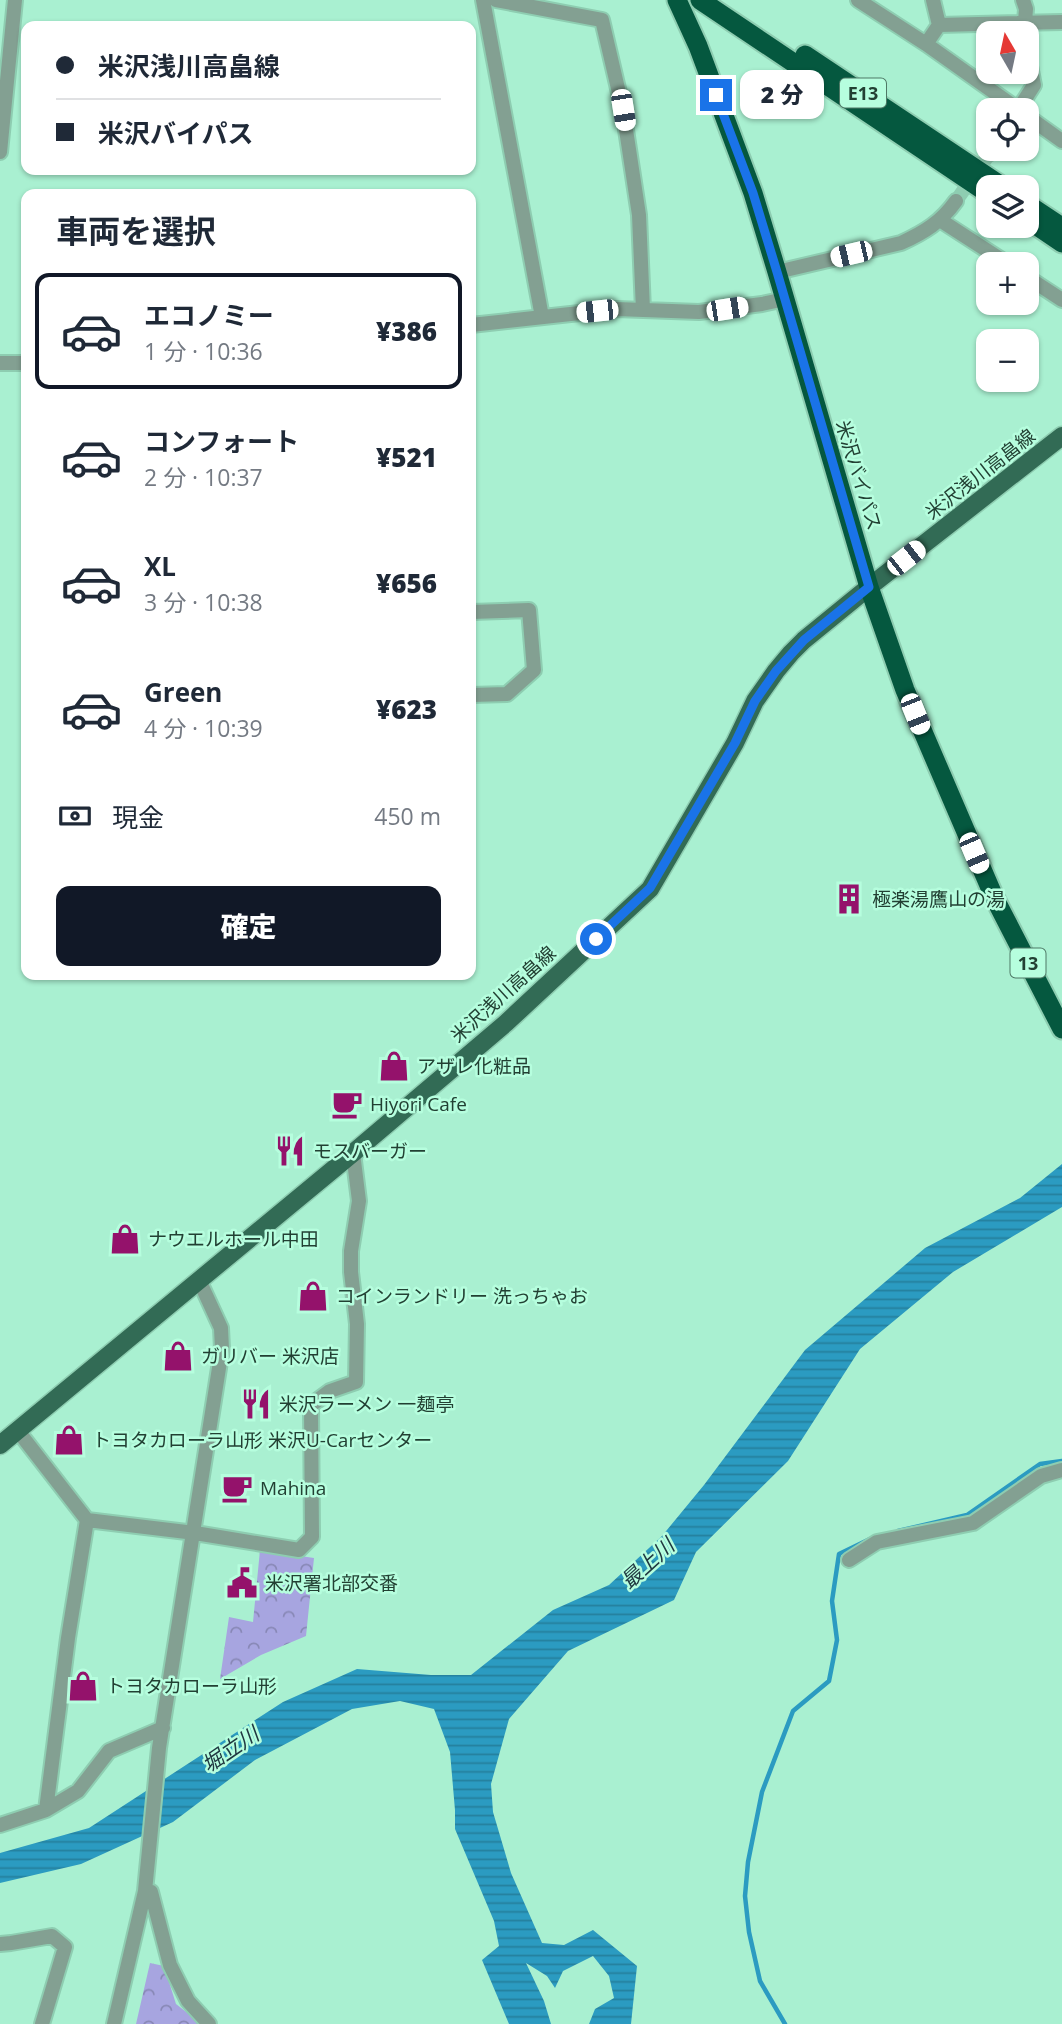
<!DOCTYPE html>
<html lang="ja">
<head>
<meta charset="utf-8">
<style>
	body { margin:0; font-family:"Open Sans","Noto Sans JP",sans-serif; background:#f2f2f3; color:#1f2937; height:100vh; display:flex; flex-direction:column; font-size:26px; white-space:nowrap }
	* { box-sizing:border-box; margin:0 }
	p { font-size:23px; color:#747a83 }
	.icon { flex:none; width:38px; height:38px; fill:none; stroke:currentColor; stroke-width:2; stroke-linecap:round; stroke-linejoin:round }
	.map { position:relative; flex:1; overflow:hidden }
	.side { position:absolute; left:21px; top:189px; width:455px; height:791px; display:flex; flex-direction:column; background:#fff; border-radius:14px; box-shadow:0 2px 5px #0004 }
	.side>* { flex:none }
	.top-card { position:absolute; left:21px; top:21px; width:455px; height:154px; border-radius:14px; box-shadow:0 2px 5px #0004; display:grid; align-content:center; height:154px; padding:0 35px; background:#fff }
	.needle { width:46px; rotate:351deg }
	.tools { position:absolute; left:976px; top:21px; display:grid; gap:14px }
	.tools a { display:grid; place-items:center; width:63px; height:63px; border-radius:14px; background:#fff; box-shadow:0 2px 5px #0004; font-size:35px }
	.end { position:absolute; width:32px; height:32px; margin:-16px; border:9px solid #1a73e8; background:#fff; box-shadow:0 0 0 4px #fff }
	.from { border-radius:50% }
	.bubble { position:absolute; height:49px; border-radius:14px; background:#fff; box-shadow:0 2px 5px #0004; font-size:23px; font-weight:800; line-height:49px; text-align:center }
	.car { position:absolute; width:21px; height:42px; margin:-21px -10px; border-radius:9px; box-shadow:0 0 5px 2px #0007; background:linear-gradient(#fff 24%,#345 0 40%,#fff 0 76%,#345 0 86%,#fff 0) }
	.top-card b { display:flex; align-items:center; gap:24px; height:66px; font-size:26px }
	.top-card b+b { border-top:2px solid #e0e1e3 }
	.top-card i { width:18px; height:18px; background:#1f2937 }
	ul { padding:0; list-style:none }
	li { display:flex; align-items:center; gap:21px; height:116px; margin:0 14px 10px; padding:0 21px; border:4px solid transparent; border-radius:14px }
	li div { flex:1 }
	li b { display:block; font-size:26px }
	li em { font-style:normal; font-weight:800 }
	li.active { border-color:#111827 }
	li>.icon { width:63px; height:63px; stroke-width:1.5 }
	h2 { padding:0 35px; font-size:32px; line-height:84px }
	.pay { display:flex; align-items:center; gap:18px; height:77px; padding:0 35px; font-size:26px }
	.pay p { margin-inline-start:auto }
	.button { display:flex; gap:14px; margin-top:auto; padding:14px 35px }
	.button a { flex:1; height:80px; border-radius:14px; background:#111827; color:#fff; font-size:28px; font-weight:800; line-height:80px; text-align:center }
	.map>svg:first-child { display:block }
	.park { fill:url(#park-crowns) }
	.water { fill:url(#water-rules) }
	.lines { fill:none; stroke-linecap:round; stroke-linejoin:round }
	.stream { stroke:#2b9bc1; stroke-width:4.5 }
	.minor-tunnel { stroke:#8ecdb1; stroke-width:14; stroke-dasharray:14 7; stroke-linecap:butt }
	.minor-casing { stroke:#8ecdb1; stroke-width:18 }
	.major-casing { stroke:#8ecdb1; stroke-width:21 }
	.highway-casing { stroke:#8ecdb1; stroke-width:23 }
	.minor { stroke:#83a092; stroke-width:14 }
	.major { stroke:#326b55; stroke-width:18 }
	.highway { stroke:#05583f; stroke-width:19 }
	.route { stroke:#1a73e8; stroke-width:9 }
	.labels { text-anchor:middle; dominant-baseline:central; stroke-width:5; stroke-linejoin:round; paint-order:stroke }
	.shield { fill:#b6fede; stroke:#4e7966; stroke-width:2 }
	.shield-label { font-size:18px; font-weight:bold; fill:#224033 }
	.street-label { font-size:19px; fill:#224033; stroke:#b6fede }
	.poi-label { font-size:19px; fill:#224033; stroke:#b6fede; text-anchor:start }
	.water-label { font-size:21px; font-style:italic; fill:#203841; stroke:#b6fede }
</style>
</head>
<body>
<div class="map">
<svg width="1062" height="2024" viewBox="0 0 1062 2024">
	<defs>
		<pattern id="park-crowns" width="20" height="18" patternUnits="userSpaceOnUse" patternTransform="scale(1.75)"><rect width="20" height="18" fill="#a7a5e0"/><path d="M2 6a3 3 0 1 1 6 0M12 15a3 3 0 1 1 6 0" fill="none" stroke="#8888b6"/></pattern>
		<pattern id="water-rules" width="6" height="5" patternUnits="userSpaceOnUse" patternTransform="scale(1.75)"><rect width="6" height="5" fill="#2b9bc1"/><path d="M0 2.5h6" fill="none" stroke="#24809d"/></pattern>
	</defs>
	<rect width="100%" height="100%" fill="#a9f0d1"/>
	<path class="park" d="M260 1550 314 1558 306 1636 261 1655 220 1679 229 1617 253 1622Z
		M150 1963 164 1966 176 2004 194 2018 199 2024H136Z"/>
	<path class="water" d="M1062 1164V1207L953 1272 860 1349 788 1461 696 1552 674 1600 568 1651 509 1719 491 1784 493 1812 511 1873 542 1943 564 1945 593 1930 637 1966 631 2024H589L595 2009 614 1998 609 1976 593 1956 563 1971 555 1988 547 1976 526 1963 544 2001 551 2024H509L482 1960 499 1946 494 1921 455 1829V1810L450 1752 434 1709 400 1701 352 1709 255 1760 173 1822 81 1864 0 1883V1853L89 1828 283 1702 357 1669 431 1675H471L553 1610 609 1585 662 1536 704 1485 805 1350 925 1248 1020 1198Z"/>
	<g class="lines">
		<path class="stream" d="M898 1531 967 1515 1040 1464 1062 1461
			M785 2024 760 1981 749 1932 745 1896 748 1862 762 1792 793 1711 829 1681 837 1640 832 1601 839 1554 870 1539"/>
		<path class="minor-tunnel" d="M956 201 990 153"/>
		<g class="minor-casing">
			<path id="minor" d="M483 0 542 317
				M496 0 602 20 623 110 639 215 643 310
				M858 0 926 44 1019 110
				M1023 0 1026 9 1024 33
				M939 25 1062 22
				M926 44 939 25 933 0
				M1018 110 1034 85 1027 52
				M1027 116 1062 141
				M0 152 15 0
				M990 153 993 149
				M940 220 1008 264
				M777 272 901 243C925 232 941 222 956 201
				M1027 277 1062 300
				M471 325 616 309 699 312 762 304 785 299
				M0 363H26
				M471 612 529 610 534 670 507 694 471 695
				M18 1431 87 1520 195 1533 299 1550 312 1537 311 1405 330 1391 356 1382 357 1324 351 1272V1251L359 1201 353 1153
				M849 1560 877 1542 973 1523 1041 1476 1062 1470
				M46 1810 68 1638 87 1520
				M0 1825 46 1810 78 1791 109 1751 163 1728
				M145 1891 151 1892 170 1965 188 2001 209 2024
				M0 1944 11 1943 52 1936 65 1947 42 2024
				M114 2024 145 1891 159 1748 222 1349 221 1328 199 1280"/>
		</g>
		<g class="major-casing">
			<path id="major" d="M0 1445 353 1153 506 1023 650 889 735 743 755 701 776 671 791 653 804 640 869 587 1062 436"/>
		</g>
		<g class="highway-casing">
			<path id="highway" d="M677 0 698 46 753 193 777 272 869 587 905 690 994 897 1062 1029
				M700 0 989 194
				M805 55 1003 187
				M1027 204 1062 227
				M1034 224 1062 243"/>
		</g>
		<use href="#minor" class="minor"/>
		<use href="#major" class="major"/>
		<use href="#highway" class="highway"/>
	</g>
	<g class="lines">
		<path class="route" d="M596 939 650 888 735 743 755 701 776 671 804 640 869 587 777 272 753 193 716 95"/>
	</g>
	<defs>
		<g id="building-bare" transform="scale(2.415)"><path d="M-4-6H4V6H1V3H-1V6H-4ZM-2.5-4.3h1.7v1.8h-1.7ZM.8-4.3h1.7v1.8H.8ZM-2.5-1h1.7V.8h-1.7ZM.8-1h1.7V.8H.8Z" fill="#94126b" stroke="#b6fede" stroke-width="2.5" paint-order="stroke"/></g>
		<g id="shop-bare" transform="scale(2.415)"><path d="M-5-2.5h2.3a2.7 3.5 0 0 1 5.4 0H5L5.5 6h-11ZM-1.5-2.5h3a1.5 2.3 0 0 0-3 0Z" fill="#94126b" stroke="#b6fede" stroke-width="2.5" paint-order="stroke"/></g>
		<g id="cafe-bare" transform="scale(2.415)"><path d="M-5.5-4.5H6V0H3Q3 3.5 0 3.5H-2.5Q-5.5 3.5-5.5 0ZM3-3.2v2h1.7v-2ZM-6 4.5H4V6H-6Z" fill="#94126b" stroke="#b6fede" stroke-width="2.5" paint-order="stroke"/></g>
		<g id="restaurant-bare" transform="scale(2.415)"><path d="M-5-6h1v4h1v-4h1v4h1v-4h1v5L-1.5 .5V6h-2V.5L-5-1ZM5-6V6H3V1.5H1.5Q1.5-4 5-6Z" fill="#94126b" stroke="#b6fede" stroke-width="2.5" paint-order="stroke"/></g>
		<g id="civic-bare" transform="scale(2.415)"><path d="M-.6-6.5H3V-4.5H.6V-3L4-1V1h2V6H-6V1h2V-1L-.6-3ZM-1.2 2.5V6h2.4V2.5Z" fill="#94126b" stroke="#b6fede" stroke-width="2.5" paint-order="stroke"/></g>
	</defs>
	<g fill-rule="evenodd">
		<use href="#building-bare" x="849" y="899"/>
		<use href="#shop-bare" x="394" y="1066"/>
		<use href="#cafe-bare" x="347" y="1104"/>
		<use href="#restaurant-bare" x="290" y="1151"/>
		<use href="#shop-bare" x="125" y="1239"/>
		<use href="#shop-bare" x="313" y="1296"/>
		<use href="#shop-bare" x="178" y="1356"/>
		<use href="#restaurant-bare" x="256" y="1404"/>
		<use href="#shop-bare" x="69" y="1440"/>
		<use href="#cafe-bare" x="237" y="1488"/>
		<use href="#civic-bare" x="242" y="1583"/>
		<use href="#shop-bare" x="83" y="1686"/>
	</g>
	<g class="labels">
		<g class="shield">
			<rect x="840" y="78.5" width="46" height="29" rx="5"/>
			<rect x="1010.5" y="948.5" width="35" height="29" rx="5"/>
		</g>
		<g class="shield-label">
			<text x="863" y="93">E13</text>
			<text x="1028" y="963">13</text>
		</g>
		<g class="street-label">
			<text transform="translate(980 474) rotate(-38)">米沢浅川高畠線</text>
			<text transform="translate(859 475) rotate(73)">米沢バイパス</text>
			<text transform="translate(503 994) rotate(-42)">米沢浅川高畠線</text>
		</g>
		<g class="poi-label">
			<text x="872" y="899">極楽湯鷹山の湯</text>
			<text x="417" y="1066">アザレ化粧品</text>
			<text x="370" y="1104">Hiyori Cafe</text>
			<text x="313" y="1151">モスバーガー</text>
			<text x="148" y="1239">ナウエルホール中田</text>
			<text x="336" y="1296">コインランドリー 洗っちゃお</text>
			<text x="201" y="1356">ガリバー 米沢店</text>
			<text x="279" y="1404">米沢ラーメン 一麺亭</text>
			<text x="92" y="1440">トヨタカローラ山形 米沢U-Carセンター</text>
			<text x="260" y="1488">Mahina</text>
			<text x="265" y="1583">米沢署北部交番</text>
			<text x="106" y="1686">トヨタカローラ山形</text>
		</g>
		<g class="water-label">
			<text transform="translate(647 1563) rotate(-42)">最上川</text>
			<text transform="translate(230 1749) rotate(-34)">堀立川</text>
		</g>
	</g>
</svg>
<div class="tools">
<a><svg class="needle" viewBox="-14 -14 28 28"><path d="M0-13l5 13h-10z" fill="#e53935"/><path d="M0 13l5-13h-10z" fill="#747a83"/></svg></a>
<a><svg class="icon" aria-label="locate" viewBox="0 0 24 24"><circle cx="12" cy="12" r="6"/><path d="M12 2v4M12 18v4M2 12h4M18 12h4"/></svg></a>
<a><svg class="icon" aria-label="layers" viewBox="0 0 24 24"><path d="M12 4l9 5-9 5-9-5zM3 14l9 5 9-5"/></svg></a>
<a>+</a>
<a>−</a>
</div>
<i class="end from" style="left:596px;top:939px"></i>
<i class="end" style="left:716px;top:95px"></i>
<div class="bubble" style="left:740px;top:70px;width:84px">2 分</div>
<i class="car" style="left:623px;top:110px;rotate:171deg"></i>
<i class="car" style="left:851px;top:254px;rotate:257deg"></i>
<i class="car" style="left:727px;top:309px;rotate:81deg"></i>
<i class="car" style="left:597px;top:311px;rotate:264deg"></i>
<i class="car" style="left:906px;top:558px;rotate:52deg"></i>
<i class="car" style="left:915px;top:714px;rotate:158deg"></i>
<i class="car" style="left:974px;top:853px;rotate:157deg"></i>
<div class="top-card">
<b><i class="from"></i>米沢浅川高畠線</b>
<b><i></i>米沢バイパス</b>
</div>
<section class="side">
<h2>車両を選択</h2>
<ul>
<li class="active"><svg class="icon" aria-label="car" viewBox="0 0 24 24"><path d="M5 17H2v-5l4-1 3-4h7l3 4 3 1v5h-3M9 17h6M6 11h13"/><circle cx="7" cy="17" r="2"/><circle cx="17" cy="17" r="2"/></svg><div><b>エコノミー</b><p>1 分 · 10:36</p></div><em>¥386</em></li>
<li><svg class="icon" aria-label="car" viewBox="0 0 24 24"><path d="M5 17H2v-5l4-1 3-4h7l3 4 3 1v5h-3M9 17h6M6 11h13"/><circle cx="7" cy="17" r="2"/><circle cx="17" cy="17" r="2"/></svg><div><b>コンフォート</b><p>2 分 · 10:37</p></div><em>¥521</em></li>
<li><svg class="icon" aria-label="car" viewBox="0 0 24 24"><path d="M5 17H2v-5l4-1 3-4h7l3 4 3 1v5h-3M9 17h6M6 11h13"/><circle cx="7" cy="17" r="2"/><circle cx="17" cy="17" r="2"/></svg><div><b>XL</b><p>3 分 · 10:38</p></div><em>¥656</em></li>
<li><svg class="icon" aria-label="car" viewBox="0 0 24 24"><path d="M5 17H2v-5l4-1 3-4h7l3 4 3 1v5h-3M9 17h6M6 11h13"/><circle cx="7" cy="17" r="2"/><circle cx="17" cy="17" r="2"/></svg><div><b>Green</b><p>4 分 · 10:39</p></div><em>¥623</em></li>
</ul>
<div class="pay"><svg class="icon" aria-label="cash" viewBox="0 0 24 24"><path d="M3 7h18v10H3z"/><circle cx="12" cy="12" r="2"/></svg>現金<p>450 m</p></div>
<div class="button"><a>確定</a></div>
</section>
</div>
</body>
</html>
